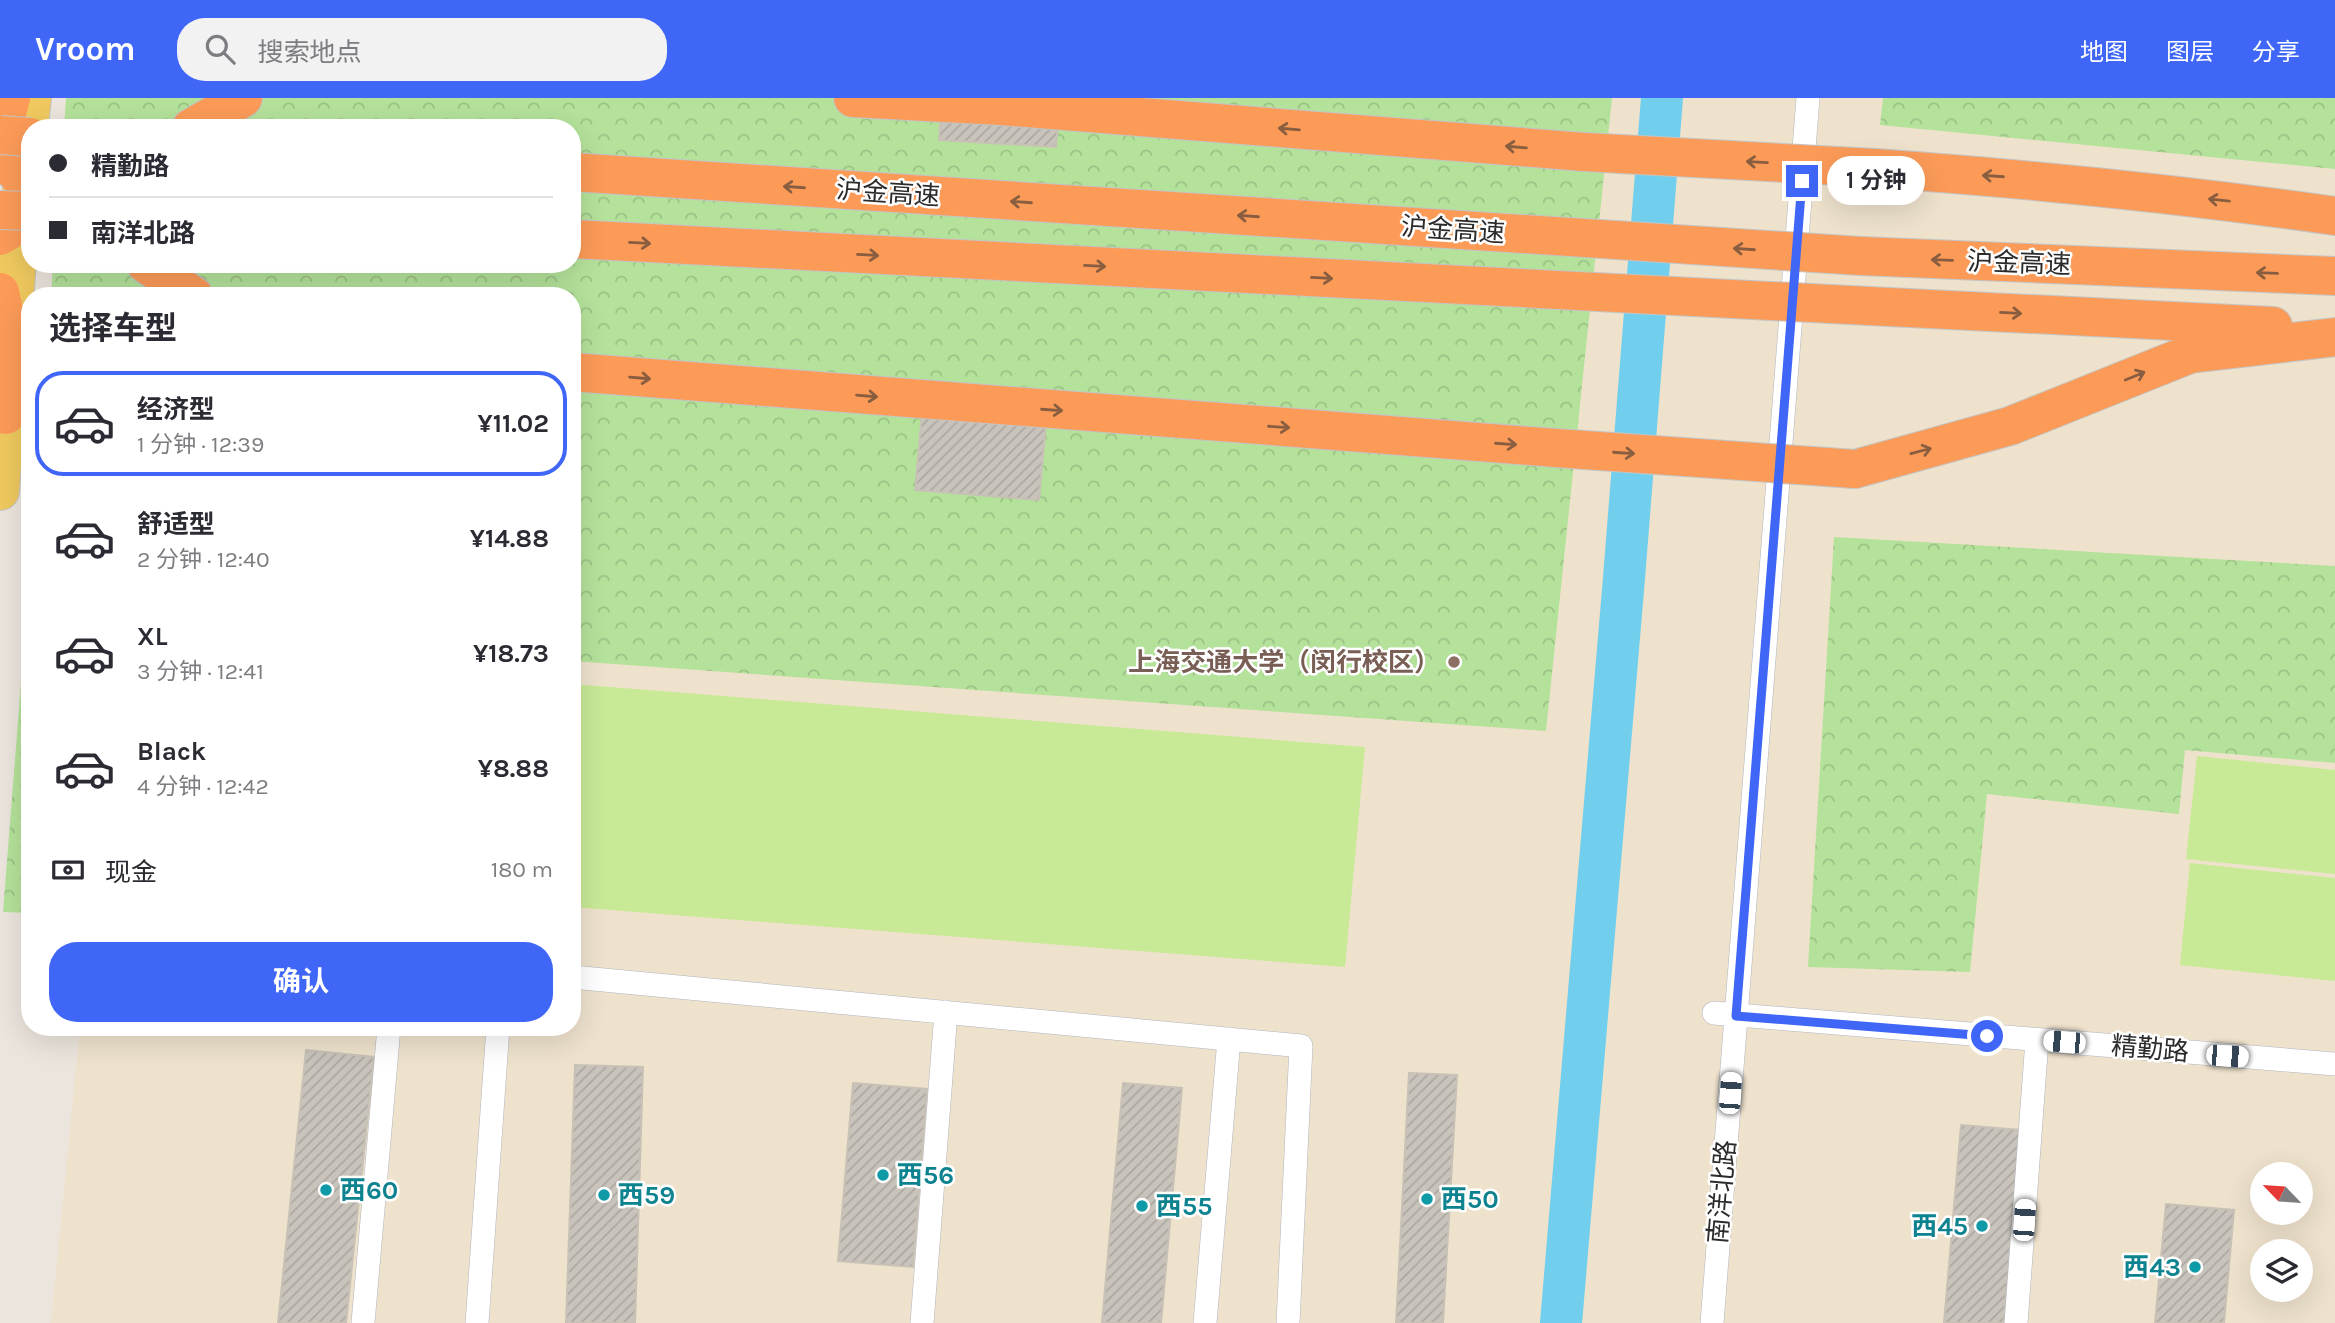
<!DOCTYPE html>
<html lang="zh">
<head>
<meta charset="utf-8">
<style>
	body { margin:0; font-family:Karla,"Noto Sans SC",sans-serif; background:#f2f2f3; color:#2b2b33; height:100vh; display:flex; flex-direction:column; font-size:26px; white-space:nowrap }
	* { box-sizing:border-box; margin:0 }
	p { font-size:23px; color:#7c7c81 }
	.icon { flex:none; width:38px; height:38px; fill:none; stroke:currentColor; stroke-width:2; stroke-linecap:round; stroke-linejoin:round }
	.map { position:relative; flex:1; overflow:hidden }
	.sheet { position:absolute; left:21px; top:189px; width:560px; height:749px; display:flex; flex-direction:column; background:#fff; border-radius:28px; box-shadow:0 7px 28px #0002 }
	.sheet>* { flex:none }
	.hud { position:absolute; left:21px; top:21px; width:560px; height:154px; border-radius:28px; box-shadow:0 7px 28px #0002; display:grid; align-content:center; height:154px; padding:0 28px; background:#fff }
	.needle { width:46px; rotate:295deg }
	.fabs { position:absolute; left:2250px; top:1064px; display:grid; gap:14px }
	.fabs a { display:grid; place-items:center; width:63px; height:63px; border-radius:50%; background:#fff; box-shadow:0 7px 28px #0002; font-size:35px }
	.end { position:absolute; width:32px; height:32px; margin:-16px; border:9px solid #3f66f7; background:#fff; box-shadow:0 0 0 4px #fff }
	.from { border-radius:50% }
	.bubble { position:absolute; height:49px; border-radius:24px; background:#fff; box-shadow:0 7px 28px #0002; font-size:23px; font-weight:700; line-height:49px; text-align:center }
	.car { position:absolute; width:21px; height:42px; margin:-21px -10px; border-radius:9px; box-shadow:0 0 5px 2px #0007; background:linear-gradient(#fff 24%,#345 0 40%,#fff 0 76%,#345 0 86%,#fff 0) }
	.hud b { display:flex; align-items:center; gap:24px; height:66px; font-size:26px }
	.hud b+b { border-top:2px solid #e1e1e2 }
	.hud i { width:18px; height:18px; background:#2b2b33 }
	ul { padding:0; list-style:none }
	li { display:flex; align-items:center; gap:21px; height:105px; margin:0 14px 10px; padding:0 14px; border:4px solid transparent; border-radius:28px }
	li div { flex:1 }
	li b { display:block; font-size:26px }
	li em { font-style:normal; font-weight:700 }
	li.on { border-color:#3f66f7 }
	li>.icon { width:63px; height:63px; stroke-width:1.5 }
	h2 { padding:0 28px; font-size:32px; line-height:84px }
	.pay { display:flex; align-items:center; gap:18px; height:77px; padding:0 28px; font-size:26px }
	.pay p { margin-inline-start:auto }
	.action { display:flex; gap:14px; margin-top:auto; padding:14px 28px }
	.action a { flex:1; height:80px; border-radius:28px; background:#3f66f7; color:#fff; font-size:28px; font-weight:700; line-height:80px; text-align:center }
	header { display:flex; align-items:center; gap:42px; box-sizing:border-box; height:98px; padding:0 35px; background:#3f66f7; color:#fff }
	header strong { font-size:33px }
	nav { display:flex; gap:38px; margin-inline-start:auto; font-size:24px }
	.search { width:490px; height:63px; background:#f2f2f3; display:flex; align-items:center; gap:18px; box-sizing:border-box; padding:0 24px; border-radius:28px; color:#7c7c81; font-size:26px }
	.map>svg:first-child { display:block }
	.education { fill:#eee2cc; fill-rule:evenodd }
	.forest { fill:url(#forest-crowns) }
	.pitch { fill:#c8e996 }
	.lines { fill:none; stroke-linecap:round; stroke-linejoin:round }
	.canal { stroke:#71cfed; stroke-width:42 }
	.building { fill:url(#building-hatch); stroke:#c8c1b6; stroke-width:2 }
	.lane-casing { stroke:#b1b4be; stroke-width:24 }
	.primary-casing { stroke:#c4c4c4; stroke-width:40 }
	.highway-casing { stroke:#c4c4c4; stroke-width:40 }
	.lane { stroke:#fff; stroke-width:23 }
	.primary { stroke:#efc95f; stroke-width:38 }
	.highway { stroke:#fc9b58; stroke-width:38 }
	.highway-bridge-casing { stroke:#c4c4c4; stroke-width:40; stroke-linecap:butt }
	.highway-bridge { stroke:#fc9b58; stroke-width:38 }
	.oneway { stroke:#895d3f }
	.route { stroke:#3f66f7; stroke-width:9 }
	.education-dot { fill:#8d6e63; stroke:#fff; stroke-width:2.5 }
	.culture-dot { fill:#0f9aa8; stroke:#fff; stroke-width:2.5 }
	.labels { text-anchor:middle; dominant-baseline:central; stroke-width:5; stroke-linejoin:round; paint-order:stroke }
	.street-label { font-size:26px; fill:#2b2b2b; stroke:#fff }
	.education-label { font-size:26px; font-weight:bold; fill:#785e54; stroke:#fff; text-anchor:end }
	.culture-label { font-size:26px; font-weight:bold; fill:#0d838f; stroke:#fff; text-anchor:start }
</style>
</head>
<body>
<header>
<strong>Vroom</strong>
<div class="search"><svg class="icon" aria-label="search" viewBox="0 0 24 24"><circle cx="10" cy="10" r="6"/><path d="M15 15l6 6"/></svg>搜索地点</div>
<nav><a>地图</a><a>图层</a><a>分享</a></nav>
</header>
<div class="map">
<svg width="2335" height="1225" viewBox="0 0 2335 1225">
	<defs>
		<pattern id="forest-crowns" width="20" height="18" patternUnits="userSpaceOnUse" patternTransform="scale(1.75)"><rect width="20" height="18" fill="#b4e29a"/><path d="M2 6a3 3 0 1 1 6 0M12 15a3 3 0 1 1 6 0" fill="none" stroke="#9bc285"/></pattern>
		<pattern id="building-hatch" width="6" height="6" patternUnits="userSpaceOnUse" patternTransform="scale(1.75)"><rect width="6" height="6" fill="#c8c3bb"/><path d="M-1 1l2-2M0 6l6-6M5 7l2-2" fill="none" stroke="#aca8a1"/></pattern>
	</defs>
	<rect width="100%" height="100%" fill="#ece5dd"/>
	<path class="education" d="M172 0H2335V1225H51L80 929H572V30ZM2263 1076H2301V1115H2263ZM2263 1153H2301V1192H2263Z"/>
	<path class="forest" d="M66 0H1612L1546 633 572 563V198H51L53 166H572V30H64Z
		M1883 0H2335V71L1880 27Z
		M1834 439 2335 468V665L2185 652 2179 716 1987 696 1970 874 1808 869Z
		M30 470V815L3 814Z"/>
	<path class="pitch" d="M572 586 1365 649 1345 869 572 809Z
		M2197 658 2335 672V776L2186 761Z
		M2190 765 2335 780V883L2180 867Z"/>
	<g class="lines">
		<path class="canal" d="M1561 1225 1624 480 1662 0"/>
	</g>
	<path class="building" d="M942 0H1060L1056 49 939 42Z
		M925 282 1049 293 1039 402 915 392Z
		M306 952 374 959 346 1225H278Z
		M575 967 643 969 635 1225H566Z
		M1409 975 1457 977 1443 1225H1396Z
		M853 985 927 991 913 1169 838 1163Z
		M1123 985 1182 990 1161 1225H1102Z
		M1961 1027 2020 1032 2004 1225H1944Z
		M2166 1106 2234 1112 2224 1225H2155Z"/>
	<g class="lines">
		<g class="lane-casing">
			<path id="lane" d="M572 879 1301 948 1288 1225
				M1714 915 2335 966
				M363 1225 389 929
				M477 1225 498 929
				M922 1225 946 914
				M1205 1225 1229 941
				M1712 1225 1808 0
				M2016 1225 2037 942"/>
		</g>
		<g class="primary-casing">
			<path id="primary" d="M0 393 23 83 32 0"/>
		</g>
		<g class="highway-casing">
			<path id="highway" d="M853 0 1001 8 1584 54
				M191 30 243 0
				M0 42 11 0
				M0 56 23 83 30 88
				M1874 70C2029 81 2182 96 2335 118
				M0 138 30 120
				M1861 158 2335 178
				M146 166 194 198
				M0 194 3 208 6 317
				M1869 208 2273 228
				M572 274 1556 350
				M1855 371 2010 328 2190 256 2335 239"/>
		</g>
		<use href="#lane" class="lane"/>
		<use href="#primary" class="primary"/>
		<use href="#highway" class="highway"/>
		<g class="highway-bridge-casing">
			<path id="highway-bridge" d="M0 37 30 39
				M1584 54 1874 70
				M572 74 1861 158
				M0 112 30 113
				M572 141 1869 208
				M1556 350 1855 371"/>
		</g>
		<use href="#highway-bridge" class="highway-bridge"/>
	</g>
	<defs><path id="oneway-shaft" d="M-6 0H5M1.5-3L5.5 0L1.5 3" fill="none" stroke-width="1.6" stroke-linecap="round" stroke-linejoin="round" transform="scale(1.75)"/></defs>
	<g class="oneway">
		<use href="#oneway-shaft" transform="translate(1289 31) rotate(-175)"/>
		<use href="#oneway-shaft" transform="translate(1516 49) rotate(-175)"/>
		<use href="#oneway-shaft" transform="translate(1757 64) rotate(-177)"/>
		<use href="#oneway-shaft" transform="translate(1993 78) rotate(-176)"/>
		<use href="#oneway-shaft" transform="translate(794 89) rotate(-176)"/>
		<use href="#oneway-shaft" transform="translate(2219 102) rotate(-174)"/>
		<use href="#oneway-shaft" transform="translate(1021 104) rotate(-176)"/>
		<use href="#oneway-shaft" transform="translate(1248 118) rotate(-176)"/>
		<use href="#oneway-shaft" transform="translate(640 145) rotate(3)"/>
		<use href="#oneway-shaft" transform="translate(1744 151) rotate(-176)"/>
		<use href="#oneway-shaft" transform="translate(868 157) rotate(3)"/>
		<use href="#oneway-shaft" transform="translate(1942 162) rotate(-178)"/>
		<use href="#oneway-shaft" transform="translate(1095 168) rotate(3)"/>
		<use href="#oneway-shaft" transform="translate(2267 175) rotate(-178)"/>
		<use href="#oneway-shaft" transform="translate(1322 180) rotate(3)"/>
		<use href="#oneway-shaft" transform="translate(2011 215) rotate(3)"/>
		<use href="#oneway-shaft" transform="translate(2135 278) rotate(-22)"/>
		<use href="#oneway-shaft" transform="translate(640 280) rotate(5)"/>
		<use href="#oneway-shaft" transform="translate(867 298) rotate(5)"/>
		<use href="#oneway-shaft" transform="translate(1052 312) rotate(4)"/>
		<use href="#oneway-shaft" transform="translate(1279 329) rotate(4)"/>
		<use href="#oneway-shaft" transform="translate(1506 346) rotate(4)"/>
		<use href="#oneway-shaft" transform="translate(1921 353) rotate(-15)"/>
		<use href="#oneway-shaft" transform="translate(1624 355) rotate(4)"/>
	</g>
	<g class="lines">
		<path class="route" d="M1802 83 1736 918 1987 938"/>
	</g>
	<circle class="education-dot" cx="1454" cy="564" r="7"/>
	<g class="culture-dot">
		<circle cx="883" cy="1077" r="7"/>
		<circle cx="326" cy="1092" r="7"/>
		<circle cx="604" cy="1097" r="7"/>
		<circle cx="1427" cy="1101" r="7"/>
		<circle cx="1142" cy="1108" r="7"/>
		<circle cx="1982" cy="1128" r="7"/>
		<circle cx="2195" cy="1169" r="7"/>
	</g>
	<g class="labels">
		<g class="street-label">
			<text transform="translate(888 95) rotate(4)">沪金高速</text>
			<text transform="translate(1453 132) rotate(4)">沪金高速</text>
			<text transform="translate(2019 165) rotate(2)">沪金高速</text>
			<text transform="translate(2150 951) rotate(5)">精勤路</text>
			<text transform="translate(1722 1094) rotate(-85)">南洋北路</text>
		</g>
		<g class="education-label">
			<text x="1440" y="564">上海交通大学（闵行校区）</text>
		</g>
		<g class="culture-label">
			<text x="897" y="1077">西56</text>
			<text x="340" y="1092">西60</text>
			<text x="618" y="1097">西59</text>
			<text x="1441" y="1101">西50</text>
			<text x="1156" y="1108">西55</text>
			<text x="1968" y="1128" text-anchor="end">西45</text>
			<text x="2181" y="1169" text-anchor="end">西43</text>
		</g>
	</g>
</svg>
<div class="fabs">
<a><svg class="needle" viewBox="-14 -14 28 28"><path d="M0-13l5 13h-10z" fill="#e53935"/><path d="M0 13l5-13h-10z" fill="#7c7c81"/></svg></a>
<a><svg class="icon" aria-label="layers" viewBox="0 0 24 24"><path d="M12 4l9 5-9 5-9-5zM3 14l9 5 9-5"/></svg></a>
</div>
<i class="end from" style="left:1987px;top:938px"></i>
<i class="end" style="left:1802px;top:83px"></i>
<div class="bubble" style="left:1827px;top:58px;width:98px">1 分钟</div>
<i class="car" style="left:2064px;top:944px;rotate:275deg"></i>
<i class="car" style="left:2227px;top:958px;rotate:94deg"></i>
<i class="car" style="left:1730px;top:995px;rotate:4deg"></i>
<i class="car" style="left:2024px;top:1122px;rotate:4deg"></i>
<div class="hud">
<b><i class="from"></i>精勤路</b>
<b><i></i>南洋北路</b>
</div>
<section class="sheet">
<h2>选择车型</h2>
<ul>
<li class="on"><svg class="icon" aria-label="car" viewBox="0 0 24 24"><path d="M5 17H2v-5l4-1 3-4h7l3 4 3 1v5h-3M9 17h6M6 11h13"/><circle cx="7" cy="17" r="2"/><circle cx="17" cy="17" r="2"/></svg><div><b>经济型</b><p>1 分钟 · 12:39</p></div><em>¥11.02</em></li>
<li><svg class="icon" aria-label="car" viewBox="0 0 24 24"><path d="M5 17H2v-5l4-1 3-4h7l3 4 3 1v5h-3M9 17h6M6 11h13"/><circle cx="7" cy="17" r="2"/><circle cx="17" cy="17" r="2"/></svg><div><b>舒适型</b><p>2 分钟 · 12:40</p></div><em>¥14.88</em></li>
<li><svg class="icon" aria-label="car" viewBox="0 0 24 24"><path d="M5 17H2v-5l4-1 3-4h7l3 4 3 1v5h-3M9 17h6M6 11h13"/><circle cx="7" cy="17" r="2"/><circle cx="17" cy="17" r="2"/></svg><div><b>XL</b><p>3 分钟 · 12:41</p></div><em>¥18.73</em></li>
<li><svg class="icon" aria-label="car" viewBox="0 0 24 24"><path d="M5 17H2v-5l4-1 3-4h7l3 4 3 1v5h-3M9 17h6M6 11h13"/><circle cx="7" cy="17" r="2"/><circle cx="17" cy="17" r="2"/></svg><div><b>Black</b><p>4 分钟 · 12:42</p></div><em>¥8.88</em></li>
</ul>
<div class="pay"><svg class="icon" aria-label="cash" viewBox="0 0 24 24"><path d="M3 7h18v10H3z"/><circle cx="12" cy="12" r="2"/></svg>现金<p>180 m</p></div>
<div class="action"><a>确认</a></div>
</section>
</div>
</body>
</html>
